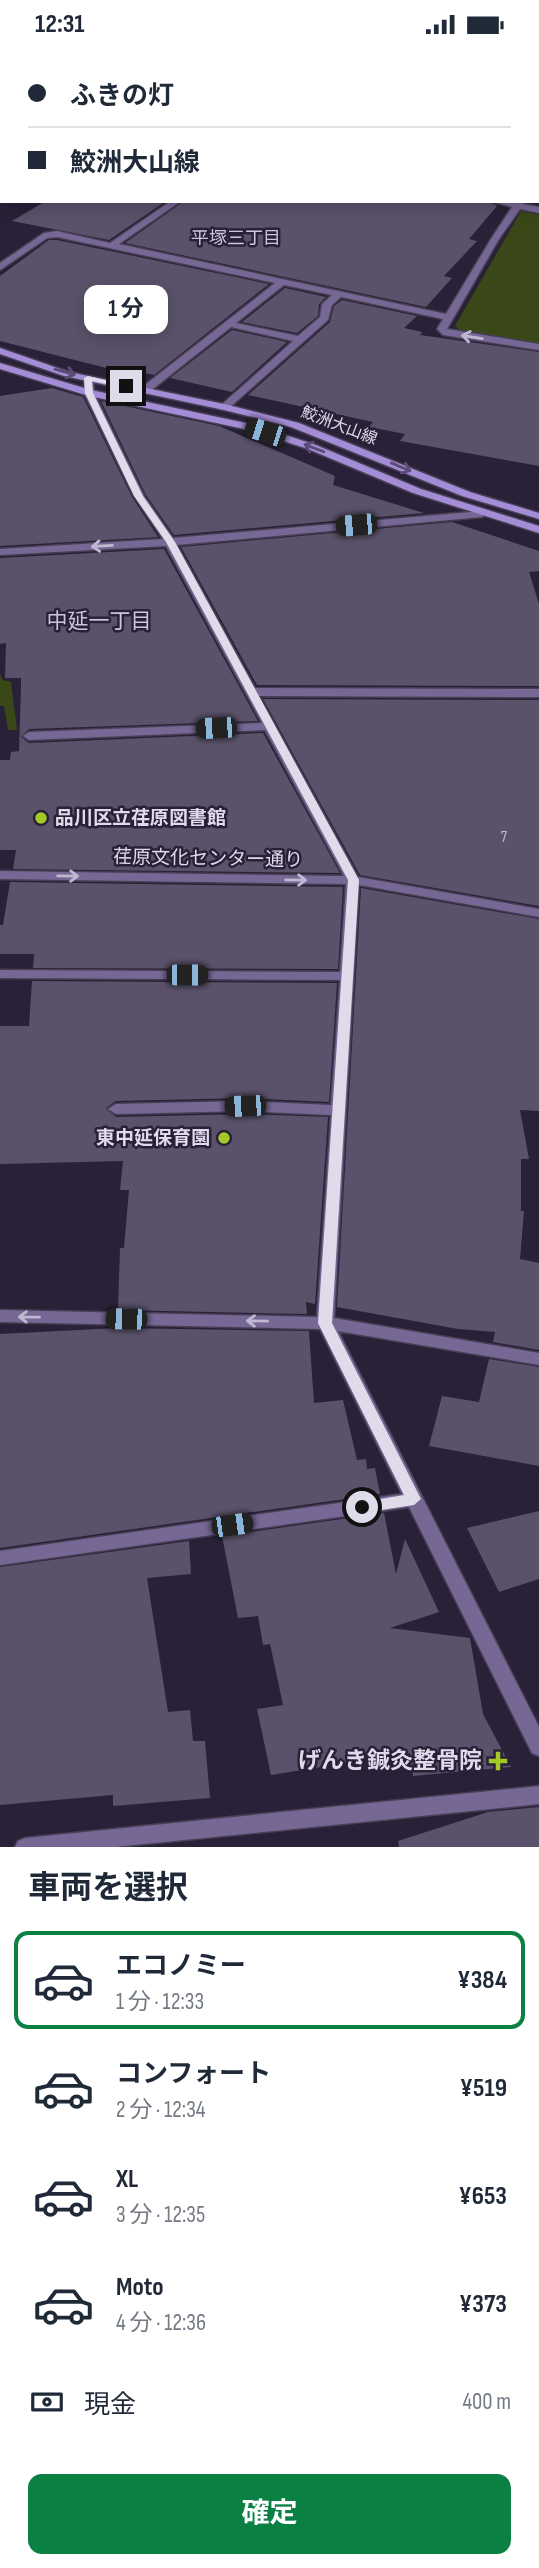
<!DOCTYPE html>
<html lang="ja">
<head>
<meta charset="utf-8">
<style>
	body { margin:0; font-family:"Sofia Sans Condensed","Noto Sans JP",sans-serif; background:#f6f6f7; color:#1f2937; height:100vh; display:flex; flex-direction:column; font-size:26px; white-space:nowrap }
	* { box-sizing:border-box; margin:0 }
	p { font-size:23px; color:#747a83 }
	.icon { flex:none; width:38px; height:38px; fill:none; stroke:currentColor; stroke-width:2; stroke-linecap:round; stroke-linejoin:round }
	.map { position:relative; height:1798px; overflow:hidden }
	.panel { display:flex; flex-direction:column; background:#fff; flex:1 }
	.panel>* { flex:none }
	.top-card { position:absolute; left:0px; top:0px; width:539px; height:154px; box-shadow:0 4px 18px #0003; display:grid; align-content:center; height:154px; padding:0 28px; background:#fff }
	.end { position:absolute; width:32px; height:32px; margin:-16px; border:9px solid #dfdbea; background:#111; box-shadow:0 0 0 4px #111 }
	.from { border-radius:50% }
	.bubble { position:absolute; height:49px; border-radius:14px; background:#fff; box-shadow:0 4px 18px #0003; font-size:23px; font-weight:700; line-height:49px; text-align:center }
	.car { position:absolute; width:21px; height:42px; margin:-21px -10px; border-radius:9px; box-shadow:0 0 5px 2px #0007; background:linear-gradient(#222 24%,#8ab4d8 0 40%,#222 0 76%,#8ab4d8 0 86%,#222 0) }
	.top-card b { display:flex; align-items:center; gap:24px; height:66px; font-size:26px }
	.top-card b+b { border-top:2px solid #e0e1e3 }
	.top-card i { width:18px; height:18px; background:#1f2937 }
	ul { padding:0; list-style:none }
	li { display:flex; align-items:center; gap:21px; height:98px; margin:0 14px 10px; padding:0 14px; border:4px solid transparent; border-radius:14px }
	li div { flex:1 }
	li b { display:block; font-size:26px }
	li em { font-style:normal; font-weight:700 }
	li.current { border-color:#0b8043 }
	li>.icon { width:63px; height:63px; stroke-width:1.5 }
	h2 { padding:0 28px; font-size:32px; line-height:84px }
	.pay { display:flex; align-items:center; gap:18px; height:77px; padding:0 28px; font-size:26px }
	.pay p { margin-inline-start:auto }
	.primary-button { display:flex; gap:14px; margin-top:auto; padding:14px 28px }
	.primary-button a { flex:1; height:80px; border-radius:14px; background:#0b8043; color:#fff; font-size:28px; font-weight:700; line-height:80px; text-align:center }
	.status { display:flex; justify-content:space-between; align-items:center; height:49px; padding:0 35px; background:#fff; direction:ltr }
	.status svg { height:19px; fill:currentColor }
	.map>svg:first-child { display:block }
	.green { fill:#3a4717 }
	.building { fill:#5a526a }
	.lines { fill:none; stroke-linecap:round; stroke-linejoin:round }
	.minor-casing { stroke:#463f54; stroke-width:3 }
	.tertiary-casing { stroke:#463f54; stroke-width:3 }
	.secondary-casing { stroke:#463f54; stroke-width:3 }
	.minor { fill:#766795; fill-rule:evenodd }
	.tertiary { fill:#766795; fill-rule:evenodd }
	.secondary { fill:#a58cd6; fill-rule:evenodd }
	.oneway { stroke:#c0b8d0 }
	.oneway2 { stroke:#5b4c77 }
	.route { fill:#dfdbea }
	.poi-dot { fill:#a2c928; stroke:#292137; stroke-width:2.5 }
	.labels { text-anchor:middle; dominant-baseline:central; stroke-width:5; stroke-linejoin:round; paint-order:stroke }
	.far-street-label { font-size:16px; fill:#dfdbea; stroke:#292137 }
	.number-label { font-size:16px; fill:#beb9ca }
	.far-neighbourhood-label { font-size:18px; fill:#ccc4e0; stroke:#292137 }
	.poi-label { font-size:19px; font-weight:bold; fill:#dfdbea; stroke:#292137; text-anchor:start }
	.street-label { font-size:19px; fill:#dfdbea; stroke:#292137 }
	.neighbourhood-label { font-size:21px; fill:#ccc4e0; stroke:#292137 }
	.near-poi-label { font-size:23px; font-weight:bold; fill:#dfdbea; stroke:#292137; text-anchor:end }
</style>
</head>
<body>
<div class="status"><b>12:31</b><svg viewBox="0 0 49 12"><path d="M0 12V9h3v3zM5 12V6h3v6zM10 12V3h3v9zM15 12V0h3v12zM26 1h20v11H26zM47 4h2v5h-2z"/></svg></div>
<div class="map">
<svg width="539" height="1798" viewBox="0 0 539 1798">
	<rect width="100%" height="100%" fill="#292137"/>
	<path class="green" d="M521 162 539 166V294L462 283 455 277Z
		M0 625 3 631 11 633 17 681H8L4 657H0Z"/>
	<path class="building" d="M46 152H166L109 191 12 172Z
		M184 152H488L497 157 469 190 477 192 444 227 452 229 426 258 125 194Z
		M49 191H57L269 235 154 326 131 321 130 325 0 292V227Z
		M285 239 326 248 319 255 318 267 297 284 242 273Z
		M342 251 417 267 404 279 422 283 420 286 539 303V417L400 392 405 385 369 378 373 373 248 346 330 273 334 257Z
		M232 281 287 293 232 343 170 329Z
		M52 339 83 348 132 448 158 488 0 497V347Z
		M101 352 219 377 335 427 333 436 424 464 174 486 146 446Z
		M452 473 539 502V522L529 523 539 555V637L257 636 181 498Z
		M164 500 258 672 29 680 21 688 29 694 263 684 340 824 13 820 16 801H0V711H10L11 703 19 702 21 639V629H5L6 594 0 595V509Z
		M263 650 539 651V857L360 826Z
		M10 833 343 838 338 920 33 919 34 905H0V876H3Z
		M361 839 539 870V1062L520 1061 529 1110H521V1162H524L520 1210 539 1214V1301L493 1293 495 1283 458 1280 337 1258Z
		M32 932 337 934 329 1053 245 1049 116 1052 106 1059 116 1068 245 1065 328 1068 315 1255 306 1253 307 1265 118 1261 120 1199H124L129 1141H120L123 1112 0 1115V977H29Z
		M118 1279 309 1282 314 1354 343 1351 357 1411 366 1410 367 1420 375 1419 380 1445 0 1499V1285Z
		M489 1310 539 1318V1417L429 1397 442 1347 479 1353Z
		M539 1462V1530L499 1543 467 1479Z
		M384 1464 396 1525 405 1490 439 1563 390 1579 470 1589 483 1665 511 1718 413 1727 410 1704 271 1726 257 1660 283 1656 270 1595 263 1596 258 1567 238 1569 222 1487Z
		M189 1492 191 1525 147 1529 168 1663 190 1661 193 1692H205L210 1749 113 1757V1746L0 1756V1518Z
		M539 1758V1798H399L398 1792 488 1763Z"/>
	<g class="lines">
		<g class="minor-casing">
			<path id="minor" d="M19 0H29L17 2Z
				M349 0H358L347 2Z
				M466 0H475L477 2H468Z
				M0 10H2L0 15Z
				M537 40H539V45H537Z
				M0 78H2V82H0Z
				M539 134V141L537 142V135Z
				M171 152H181L119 195 446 265 491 190 512 158 490 152H525L523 155 539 158V164L520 160 499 190 447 280 539 295V301L443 286 437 280 443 270 341 248 332 256 328 271 228 360 219 358 293 292 231 278 149 343H141V339L275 234 57 188 47 189 0 221V214L44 184 57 182 110 194ZM284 236 332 246 322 255 320 268 298 287 236 274Z
				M84 327 93 329 94 344 144 447 173 489 482 462 487 465 482 468 177 496 255 639 539 640V648L259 647 358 828 539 860V868L359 836 334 1269 539 1304V1316L338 1282 539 1678V1707L532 1704 409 1458 0 1516V1502L402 1445 320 1280 0 1273V1261L317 1268 331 1066 245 1062 116 1065 108 1060 116 1055 245 1052 331 1056 340 931 0 929V921L340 923 346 835 0 830V822L344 827 265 681 29 691 23 687 29 683 262 674 166 497 0 506V500L163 490 134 447 84 344Z
				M539 1737V1755L115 1798H15L18 1792 25 1789Z"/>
		</g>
		<g class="tertiary-casing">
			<path id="tertiary" d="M379 0H416L419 2H381Z
				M537 6H539V11H537Z"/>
		</g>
		<g class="secondary-casing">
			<path id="secondary" d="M0 299 69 323 224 355 299 374 470 443 539 464V470L462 447 291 378 224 361 64 327 0 305Z
				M0 314 91 341 255 376 316 396 421 440 539 477V484L413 444 308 400 249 381 89 347 0 320Z"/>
		</g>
		<use href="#minor" class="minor"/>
		<use href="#tertiary" class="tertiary"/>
		<use href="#secondary" class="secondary"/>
	</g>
	<defs><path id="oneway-shaft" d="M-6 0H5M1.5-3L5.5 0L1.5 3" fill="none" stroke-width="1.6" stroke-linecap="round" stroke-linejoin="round" transform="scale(1.75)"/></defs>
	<g class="oneway">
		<use href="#oneway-shaft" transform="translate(472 288) rotate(-171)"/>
		<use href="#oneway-shaft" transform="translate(102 497) rotate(177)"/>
		<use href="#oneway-shaft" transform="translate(68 827) rotate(1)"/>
		<use href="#oneway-shaft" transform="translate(296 831) rotate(1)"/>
		<use href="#oneway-shaft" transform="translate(29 1268) rotate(-179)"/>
		<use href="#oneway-shaft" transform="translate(257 1272) rotate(-179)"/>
	</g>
	<g class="oneway2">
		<use href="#oneway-shaft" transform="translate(65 323) rotate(16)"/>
		<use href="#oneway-shaft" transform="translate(314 399) rotate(-159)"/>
		<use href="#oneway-shaft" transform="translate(401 418) rotate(23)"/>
	</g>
	<path class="route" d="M88 327 130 337 126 339 92 332 93 344 143 447 175 493 359 831 332 1274 421 1450 414 1456 362 1464 357 1462 355 1458 357 1454 404 1446 318 1274 348 831 166 493 134 447 85 344 84 329Z"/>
	<g class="poi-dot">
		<circle cx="41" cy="769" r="7"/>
		<circle cx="224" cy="1089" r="7"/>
		<path d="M494.5 1701.5h7v7h7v7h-7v7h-7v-7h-7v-7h7z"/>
	</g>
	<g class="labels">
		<g class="far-street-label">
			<text transform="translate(339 377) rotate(21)">鮫洲大山線</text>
		</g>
		<g class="number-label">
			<text x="504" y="788">7</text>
		</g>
		<g class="far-neighbourhood-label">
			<text x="236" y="189">平塚三丁目</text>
		</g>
		<g class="poi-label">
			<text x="55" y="769">品川区立荏原図書館</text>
			<text x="210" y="1089" text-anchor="end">東中延保育園</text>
		</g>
		<g class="street-label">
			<text transform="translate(208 810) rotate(1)">荏原文化センター通り</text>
		</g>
		<g class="neighbourhood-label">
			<text x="99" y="572">中延一丁目</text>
		</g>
		<g class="near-poi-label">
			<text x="482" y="1712">げんき鍼灸整骨院</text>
		</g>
	</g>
</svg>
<i class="end from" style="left:362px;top:1458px"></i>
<i class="end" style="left:126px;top:337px"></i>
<div class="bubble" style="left:84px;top:236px;width:84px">1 分</div>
<i class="car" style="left:265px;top:383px;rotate:288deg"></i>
<i class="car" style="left:356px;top:476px;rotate:265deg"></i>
<i class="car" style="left:216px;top:679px;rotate:268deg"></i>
<i class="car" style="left:187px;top:926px;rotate:90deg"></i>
<i class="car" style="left:245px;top:1057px;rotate:268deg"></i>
<i class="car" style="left:126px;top:1270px;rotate:271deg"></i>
<i class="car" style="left:232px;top:1476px;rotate:82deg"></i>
<div class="top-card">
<b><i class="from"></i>ふきの灯</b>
<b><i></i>鮫洲大山線</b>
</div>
</div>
<section class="panel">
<h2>車両を選択</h2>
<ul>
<li class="current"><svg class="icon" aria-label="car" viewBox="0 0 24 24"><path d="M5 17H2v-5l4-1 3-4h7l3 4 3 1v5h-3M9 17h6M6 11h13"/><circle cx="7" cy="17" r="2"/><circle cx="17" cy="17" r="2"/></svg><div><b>エコノミー</b><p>1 分 · 12:33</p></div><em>¥384</em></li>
<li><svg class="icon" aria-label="car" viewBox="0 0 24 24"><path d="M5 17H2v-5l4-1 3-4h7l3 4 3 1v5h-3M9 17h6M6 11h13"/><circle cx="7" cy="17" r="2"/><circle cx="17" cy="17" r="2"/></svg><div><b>コンフォート</b><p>2 分 · 12:34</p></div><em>¥519</em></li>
<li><svg class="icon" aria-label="car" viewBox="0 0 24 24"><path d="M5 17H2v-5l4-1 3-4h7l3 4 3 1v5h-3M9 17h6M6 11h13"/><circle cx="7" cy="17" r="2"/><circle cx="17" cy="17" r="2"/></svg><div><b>XL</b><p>3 分 · 12:35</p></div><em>¥653</em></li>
<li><svg class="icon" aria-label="car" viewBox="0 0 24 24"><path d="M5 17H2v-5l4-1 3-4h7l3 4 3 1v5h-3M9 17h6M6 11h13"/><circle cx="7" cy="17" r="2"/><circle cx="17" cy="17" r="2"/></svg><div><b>Moto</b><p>4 分 · 12:36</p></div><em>¥373</em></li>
</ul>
<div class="pay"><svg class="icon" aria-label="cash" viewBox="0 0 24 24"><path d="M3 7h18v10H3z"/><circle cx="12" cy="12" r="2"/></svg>現金<p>400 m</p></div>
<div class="primary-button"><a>確定</a></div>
</section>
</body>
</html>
